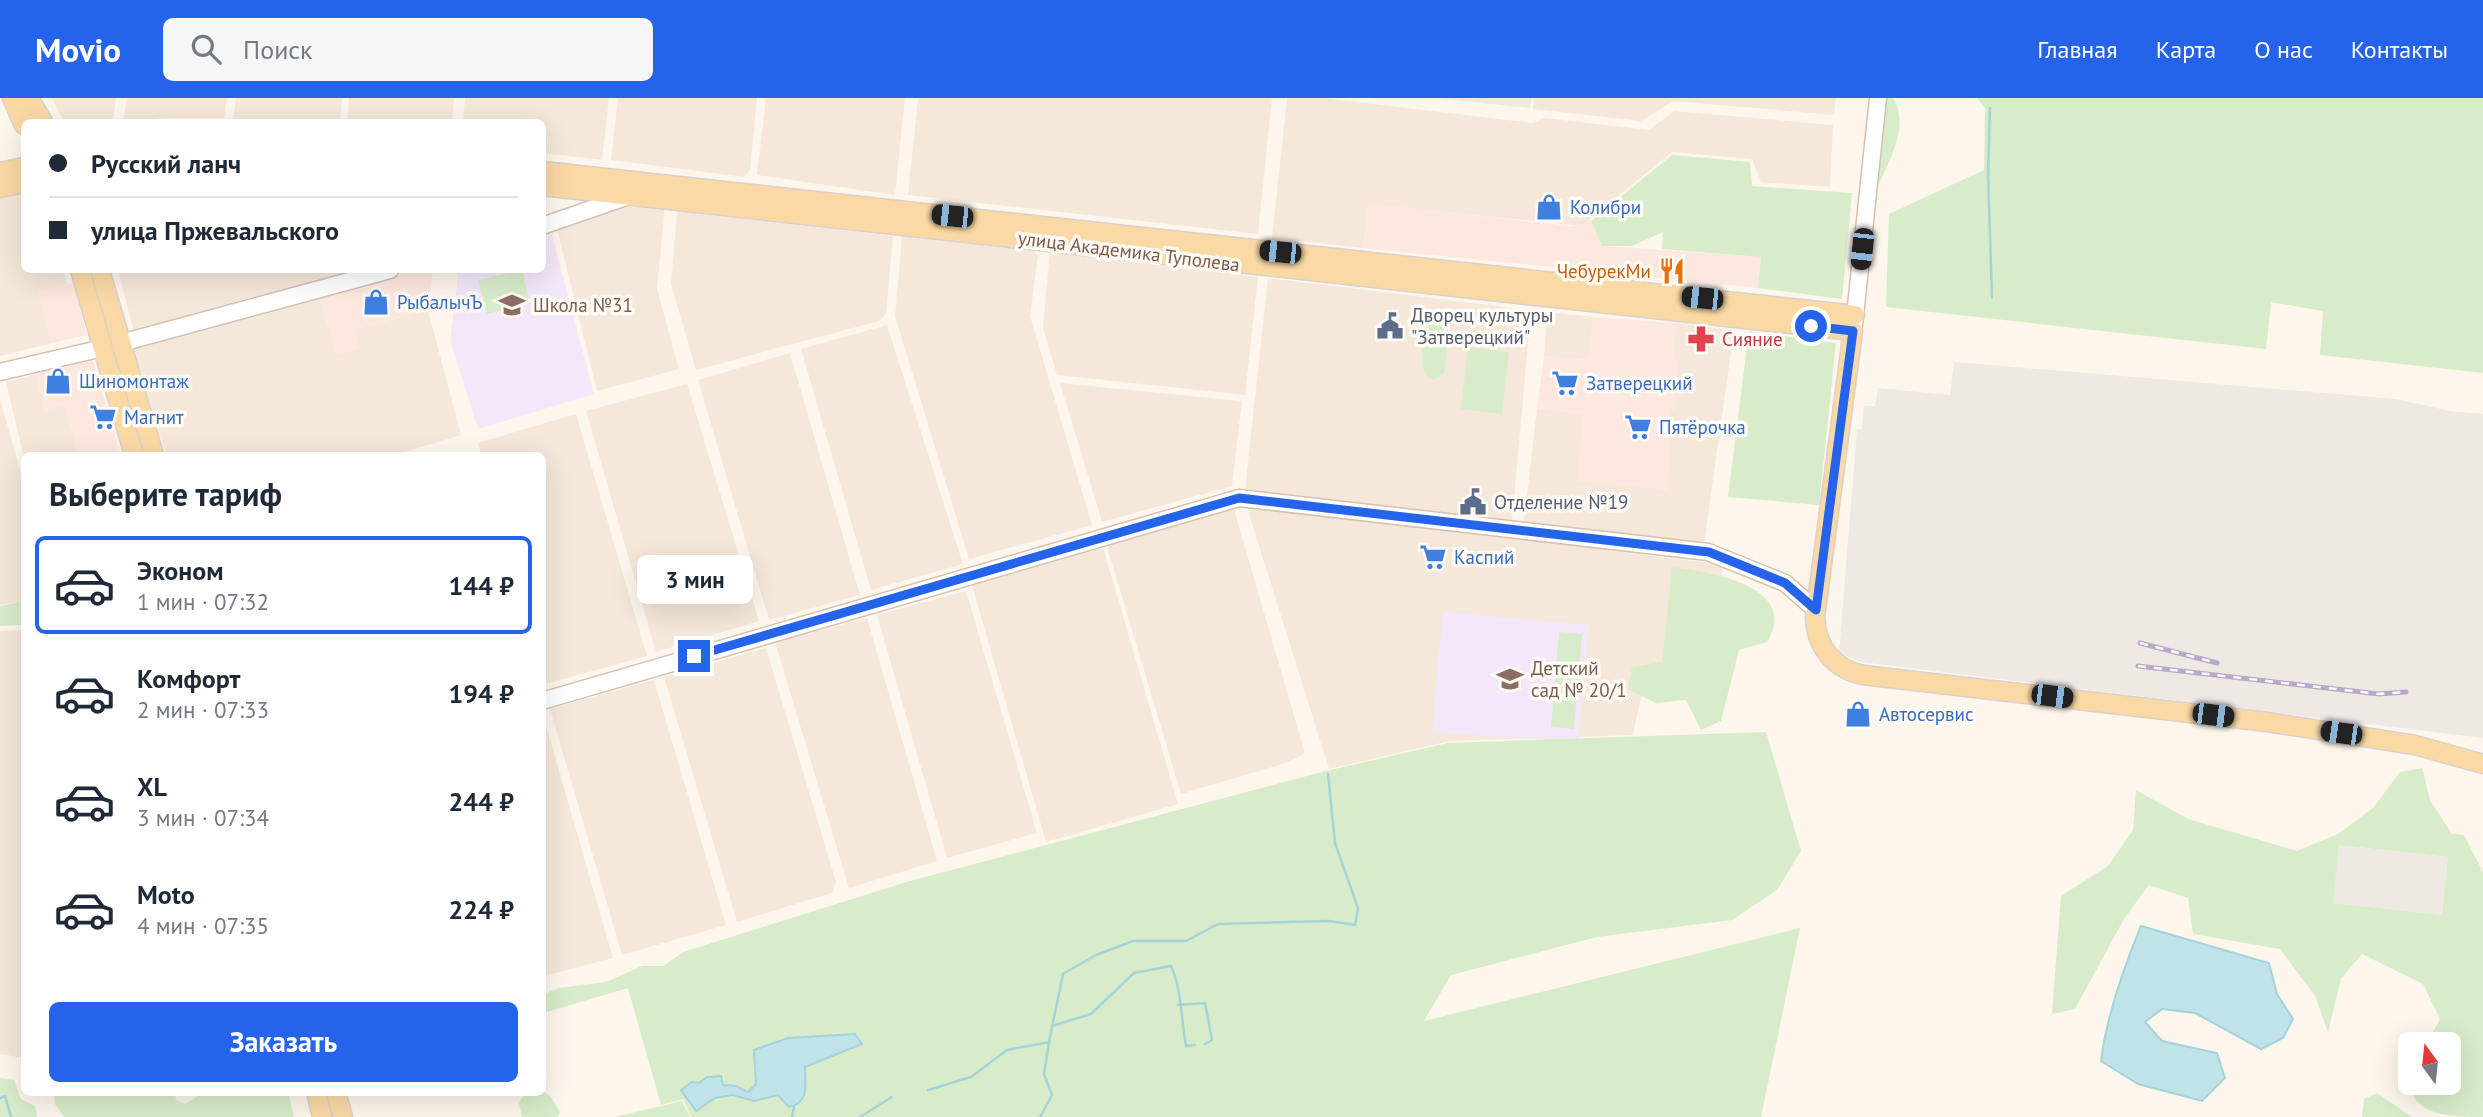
<!DOCTYPE html>
<html lang="ru">
<head>
<meta charset="utf-8">
<style>
	body { margin:0; font-family:"PT Sans",sans-serif; background:#f6f6f7; color:#1f2937; height:100vh; display:flex; flex-direction:column; font-size:26px; white-space:nowrap }
	* { box-sizing:border-box; margin:0 }
	p { font-size:23px; color:#747a83 }
	.icon { flex:none; width:38px; height:38px; fill:none; stroke:currentColor; stroke-width:2; stroke-linecap:round; stroke-linejoin:round }
	.map { position:relative; flex:1; overflow:hidden }
	.side { position:absolute; left:21px; top:354px; width:525px; height:644px; display:flex; flex-direction:column; background:#fff; border-radius:10px; box-shadow:0 7px 28px #0002 }
	.side>* { flex:none }
	.top-card { position:absolute; left:21px; top:21px; width:525px; height:154px; border-radius:10px; box-shadow:0 7px 28px #0002; display:grid; align-content:center; height:154px; padding:0 28px; background:#fff }
	.needle { width:46px; rotate:345deg }
	.buttons { position:absolute; left:2398px; top:934px; display:grid; gap:14px }
	.buttons a { display:grid; place-items:center; width:63px; height:63px; border-radius:10px; background:#fff; box-shadow:0 7px 28px #0002; font-size:35px }
	.end { position:absolute; width:32px; height:32px; margin:-16px; border:9px solid #2563eb; background:#fff; box-shadow:0 0 0 4px #fff }
	.from { border-radius:50% }
	.bubble { position:absolute; height:49px; border-radius:10px; background:#fff; box-shadow:0 7px 28px #0002; font-size:23px; font-weight:600; line-height:49px; text-align:center }
	.car { position:absolute; width:21px; height:42px; margin:-21px -10px; border-radius:9px; box-shadow:0 0 5px 2px #0007; background:linear-gradient(#222 24%,#8ab4d8 0 40%,#222 0 76%,#8ab4d8 0 86%,#222 0) }
	.top-card b { display:flex; align-items:center; gap:24px; height:66px; font-size:26px }
	.top-card b+b { border-top:2px solid #e0e1e3 }
	.top-card i { width:18px; height:18px; background:#1f2937 }
	ul { padding:0; list-style:none }
	li { display:flex; align-items:center; gap:21px; height:98px; margin:0 14px 10px; padding:0 14px; border:4px solid transparent; border-radius:10px }
	li div { flex:1 }
	li b { display:block; font-size:26px }
	li em { font-style:normal; font-weight:600 }
	li.current { border-color:#2563eb }
	li>.icon { width:63px; height:63px; stroke-width:1.5 }
	h2 { padding:0 28px; font-size:32px; line-height:84px }
	.action { display:flex; gap:14px; margin-top:auto; padding:14px 28px }
	.action a { flex:1; height:80px; border-radius:10px; background:#2563eb; color:#fff; font-size:28px; font-weight:600; line-height:80px; text-align:center }
	header { display:flex; align-items:center; gap:42px; box-sizing:border-box; height:98px; padding:0 35px; background:#2563eb; color:#fff }
	header strong { font-size:33px }
	nav { display:flex; gap:38px; margin-inline-start:auto; font-size:24px }
	.search { width:490px; height:63px; background:#f6f6f7; display:flex; align-items:center; gap:18px; box-sizing:border-box; padding:0 24px; border-radius:10px; color:#747a83; font-size:26px }
	.map>svg:first-child { display:block }
	.residential { fill:#f5e8da }
	.commercial { fill:#fde8e0 }
	.industrial { fill:#efe9e4 }
	.education { fill:#f3e8fa }
	.green { fill:#d8ecc9; fill-rule:evenodd }
	.water { fill:#bfe3e8; stroke:#a5d3da; stroke-width:2 }
	.lines { fill:none; stroke-linecap:round; stroke-linejoin:round }
	.stream { stroke:#a5d3da; stroke-width:2.5 }
	.secondary-casing { stroke:#d6c0b0; stroke-width:19 }
	.primary-casing { stroke:#dad1cd; stroke-width:21 }
	.secondary { stroke:#fff; stroke-width:16 }
	.primary { stroke:#fbd9a5; stroke-width:18 }
	.rail-casing { stroke:#b9a8c9; stroke-width:5 }
	.rail { stroke:#fffaf3; stroke-width:2.5; stroke-dasharray:8; stroke-linecap:butt }
	.route { stroke:#2563eb; stroke-width:9 }
	.labels { text-anchor:middle; dominant-baseline:central; stroke-width:7; stroke-linejoin:round; paint-order:stroke }
	.shop-label { font-size:19px; fill:#366cbe; stroke:#fffaf3; text-anchor:start }
	.street-label { font-size:19px; fill:#7a5c4d; stroke:#fffaf3 }
	.food-label { font-size:19px; fill:#c56008; stroke:#fffaf3; text-anchor:end }
	.education-label { font-size:19px; fill:#785e54; stroke:#fffaf3; text-anchor:start }
	.service-label { font-size:19px; fill:#4e5e75; stroke:#fffaf3; text-anchor:start }
	.health-label { font-size:19px; fill:#be3a42; stroke:#fffaf3; text-anchor:start }
</style>
</head>
<body>
<header>
<strong>Movio</strong>
<div class="search"><svg class="icon" aria-label="search" viewBox="0 0 24 24"><circle cx="10" cy="10" r="6"/><path d="M15 15l6 6"/></svg>Поиск</div>
<nav><a>Главная</a><a>Карта</a><a>О нас</a><a>Контакты</a></nav>
</header>
<div class="map">
<svg width="2483" height="1019" viewBox="0 0 2483 1019">
	<rect width="100%" height="100%" fill="#fdf6ec"/>
	<path class="residential" d="M52 0H116L113 24H64Z
		M127 0H227L224 20H165L123 24Z
		M236 0H342L340 24 233 22Z
		M349 0H454L452 24H347Z
		M465 0H609L602 62 543 55 542 24H463Z
		M618 0H757L750 72 744 79 611 62Z
		M766 0H905L895 97 757 77Z
		M918 0H1272L1258 136 908 97Z
		M1287 0H1323L1532 25 1545 20 1649 32 1674 13 1833 27 1830 89 1761 84 1752 61 1672 54 1582 128 1368 106 1363 150 1272 140Z
		M1534 0H1836L1834 17 1673 3 1641 23 1533 11Z
		M24 95V172H63L68 187 39 194 52 245 0 258V100Z
		M626 104 665 107 657 191 679 271 597 293 556 127Z
		M677 113 893 138 886 216 879 223 696 272 671 186Z
		M902 138 1034 153 1038 158 1030 218 1092 427 969 461 895 218Z
		M1050 152 1258 179 1245 297 1057 277 1043 230Z
		M118 172H371L134 235Z
		M1268 180 1531 212 1512 424 1245 392Z
		M319 196 336 256 355 231 428 212 461 337 394 357H166L132 245Z
		M1547 214 1594 219 1588 262 1544 258Z
		M1676 225 1734 233 1704 446 1524 424 1537 310 1584 316 1672 268Z
		M887 227 963 466 871 492 801 251Z
		M790 255 860 497 769 522 698 282Z
		M36 276 45 312 65 307 79 357H24V360L6 284Z
		M1060 285 1242 303 1232 388 1102 424Z
		M687 286 759 523 656 554 586 313Z
		M0 301 24 386V503L0 507Z
		M576 316 647 558 545 586 542 576V357H481L478 345Z
		M1249 406 1723 467 1705 578 1641 599 1633 637 1450 643 1329 671 1250 419Z
		M1233 408 1305 655 1289 664 1181 696 1105 442Z
		M1100 439 1178 706 1046 744 969 477Z
		M966 493 1037 735 947 760 877 517Z
		M867 520 937 763 849 790 775 544Z
		M24 532V960L0 956V533Z
		M766 550 836 784 832 795 737 824 664 579Z
		M654 582 726 827 622 857 550 611Z
		M543 617 613 860 543 878H542Z"/>
	<path class="commercial" d="M1368 105 1569 128H1582L1590 121 1603 148 1762 159 1758 190 1363 150Z
		M411 172H433L428 212 355 231 360 250 336 257 319 196Z
		M73 185 87 237 52 245 39 194Z
		M1594 219 1676 225 1673 261 1679 262 1675 312H1671L1668 392 1577 383 1583 316 1537 310 1544 258 1588 262Z
		M93 262 121 357H79L65 307 45 312 36 276Z"/>
	<path class="industrial" d="M1435 0H1531L1530 10Z
		M1954 264 2396 301 2450 313 2483 316V640L1861 564 1839 555 1857 331H1862L1864 308H1875L1878 290 1950 297Z
		M2339 747 2448 759 2442 817 2332 805Z"/>
	<path class="education" d="M551 133 594 296 478 331 450 242 459 172H542L543 135Z
		M1443 514 1589 527 1578 644 1432 634Z"/>
	<path class="green" d="M1882 0H1893C1910 27 1890 61 1879 86H1874Z
		M1977 0H2483V275L2320 257 2323 213 2271 204 2266 251 1886 209 1889 116 1984 72 1985 10Z
		M1672 57 1750 64 1752 88 1852 95 1842 201 1758 190 1761 159 1662 151 1663 134 1632 148H1602L1591 123Z
		M522 172 530 205 487 216 478 182Z
		M1433 221 1445 223 1449 234 1444 275 1434 282 1427 279C1418 267 1422 230 1433 221Z
		M1749 233 1836 245 1819 407 1728 399Z
		M1468 249 1509 254 1502 316 1461 311Z
		M1672 469C1710 474 1801 488 1767 544L1739 552 1721 623 1701 632 1686 602 1656 605 1628 591 1632 569 1662 564Z
		M24 503V527L0 528V508Z
		M1559 534 1582 536 1574 631 1551 629Z
		M1766 634 1801 753 1777 792 1732 822 1597 839 1451 877 1424 923 1800 830 1761 1019H691L683 1001 661 1007 628 890 543 915 542 897 559 890 606 884 642 868H663L683 854 910 783 1326 673 1448 645ZM855 936 862 947 804 969 805 994 789 1009 778 997 754 1003 733 997 715 1000 692 984 736 988 748 995 756 986Z
		M2422 670 2430 702 2452 736 2464 737 2483 774V1019C2456 1019 2412 1019 2410 985H2448V947H2426L2440 921 2423 886 2362 856 2341 881 2328 934 2315 898 2280 851 2193 836 2188 800 2149 787 2124 821 2075 911 2052 916 2061 798 2108 768 2133 732 2136 692 2188 721 2297 753 2338 736 2373 710 2400 674ZM2339 747 2448 759 2442 817 2333 805Z
		M0 980 14 982 21 1001 35 1008 37 1019H0Z
		M543 993 551 999 560 1014 558 1019H522L519 1005 526 994Z
		M54 994H175L176 1002 185 1006 204 994H288L294 1019H64L55 1006Z
		M2377 995 2412 1019H2362L2364 1001Z
		M682 1003 690 1019H615Z"/>
	<path class="water" d="M2141 828 2269 865 2277 896 2293 921 2283 940 2261 951 2195 915 2162 911 2145 924 2162 943 2217 955 2225 980 2202 1003 2138 986 2101 963C2107 916 2123 871 2141 828Z
		M855 936 862 946 805 969C805 985 810 1005 789 1009L778 997 754 1003 733 997 715 1000 696 1013 681 992 692 984 699 985 707 979 721 978 723 987 736 988 748 994 756 986 754 952 788 940Z"/>
	<g class="lines">
		<path class="stream" d="M1990 10 1988 76 1992 200
			M1178 907 1205 905 1212 942 1205 946
			M1052 928 1091 916 1134 875 1171 868C1182 892 1181 921 1186 948L1195 947
			M1049 944 1063 876 1096 857 1133 843H1186L1218 826 1329 823 1355 827 1358 810 1335 745 1328 676
			M928 992 971 979 1007 952 1049 944 1044 976 1052 997 1040 1019
			M0 1000 5 998 11 1019
			M792 1019 794 1009
			M860 1019 892 999"/>
		<g class="secondary-casing">
			<path id="secondary" d="M542 128 626 99
				M1854 227 1878 0
				M121 245 390 172
				M0 274 103 250
				M542 603 1239 400 1708 454 1785 485 1816 512"/>
		</g>
		<g class="primary-casing">
			<path id="primary" d="M12 0 24 27
				M29 0 43 24
				M542 73 1855 217
				M0 74 24 69
				M542 88 1853 233 1815 519C1816 549 1834 571 1863 577L2267 624 2415 647 2483 666
				M0 90 24 85
				M80 172 134 357
				M100 172 154 357
				M316 994 322 1019
				M336 994 343 1019"/>
		</g>
		<use href="#secondary" class="secondary"/>
		<use href="#primary" class="primary"/>
		<g class="rail-casing">
			<path id="rail" d="M2140 545 2217 565
				M2138 568 2379 596 2406 594"/>
		</g>
		<use href="#rail" class="rail"/>
	</g>
	<g class="lines">
		<path class="route" d="M694 558 1239 400 1709 454 1785 485 1816 512 1853 233 1811 228"/>
	</g>
	<defs>
		<g id="shop-bare" transform="scale(2.1)"><path d="M-5-2.5h2.3a2.7 3.5 0 0 1 5.4 0H5L5.5 6h-11ZM-1.5-2.5h3a1.5 2.3 0 0 0-3 0Z" fill="#3f7fe0" stroke="#fffaf3" stroke-width="2.5" paint-order="stroke"/></g>
		<g id="restaurant-bare" transform="scale(2.1)"><path d="M-5-6h1v4h1v-4h1v4h1v-4h1v5L-1.5 .5V6h-2V.5L-5-1ZM5-6V6H3V1.5H1.5Q1.5-4 5-6Z" fill="#e8710a" stroke="#fffaf3" stroke-width="2.5" paint-order="stroke"/></g>
		<g id="school-bare" transform="scale(2.1)"><path d="M0-5L7-2L0 1L-7-2ZM-4 1L0 2.5L4 1V4Q0 6-4 4Z" fill="#8d6e63" stroke="#fffaf3" stroke-width="2.5" paint-order="stroke"/></g>
		<g id="civic-bare" transform="scale(2.1)"><path d="M-.6-6.5H3V-4.5H.6V-3L4-1V1h2V6H-6V1h2V-1L-.6-3ZM-1.2 2.5V6h2.4V2.5Z" fill="#5c6f8a" stroke="#fffaf3" stroke-width="2.5" paint-order="stroke"/></g>
		<g id="pharmacy-bare" transform="scale(2.1)"><path d="M-2-6h4v4h4v4h-4v4h-4v-4h-4v-4h4Z" fill="#e0444e" stroke="#fffaf3" stroke-width="2.5" paint-order="stroke"/></g>
		<g id="supermarket-bare" transform="scale(2.1)"><path d="M-6-5.5h2.5l.6 2H6L4.5 2H-2.5L-4.4-4H-6ZM-1.5 3.2a1.3 1.3 0 1 0 .1 0ZM3 3.2a1.3 1.3 0 1 0 .1 0Z" fill="#3f7fe0" stroke="#fffaf3" stroke-width="2.5" paint-order="stroke"/></g>
	</defs>
	<g fill-rule="evenodd">
		<use href="#shop-bare" x="1549" y="109"/>
		<use href="#restaurant-bare" x="1672" y="173"/>
		<use href="#shop-bare" x="376" y="204"/>
		<use href="#school-bare" x="512" y="207"/>
		<use href="#civic-bare" x="1390" y="228"/>
		<use href="#pharmacy-bare" x="1701" y="241"/>
		<use href="#shop-bare" x="58" y="283"/>
		<use href="#supermarket-bare" x="1565" y="285"/>
		<use href="#supermarket-bare" x="103" y="319"/>
		<use href="#supermarket-bare" x="1638" y="329"/>
		<use href="#civic-bare" x="1473" y="404"/>
		<use href="#supermarket-bare" x="1433" y="459"/>
		<use href="#school-bare" x="1510" y="581"/>
		<use href="#shop-bare" x="1858" y="616"/>
	</g>
	<g class="labels">
		<g class="shop-label">
			<text x="1570" y="109">Колибри</text>
			<text x="397" y="204">РыбалычЪ</text>
			<text x="79" y="283">Шиномонтаж</text>
			<text x="1586" y="285">Затверецкий</text>
			<text x="124" y="319">Магнит</text>
			<text x="1659" y="329">Пятёрочка</text>
			<text x="1454" y="459">Каспий</text>
			<text x="1879" y="616">Автосервис</text>
		</g>
		<g class="street-label">
			<text transform="translate(1129 153) rotate(7)">улица Академика Туполева</text>
		</g>
		<g class="food-label">
			<text x="1651" y="173">ЧебурекМи</text>
		</g>
		<g class="education-label">
			<text x="533" y="207">Школа №31</text>
			<text x="1531" y="570">Детский<tspan x="1531" dy="22">сад № 20/1</tspan></text>
		</g>
		<g class="service-label">
			<text x="1411" y="217">Дворец культуры<tspan x="1411" dy="22">"Затверецкий"</tspan></text>
			<text x="1494" y="404">Отделение №19</text>
		</g>
		<g class="health-label">
			<text x="1722" y="241">Сияние</text>
		</g>
	</g>
</svg>
<div class="buttons">
<a><svg class="needle" viewBox="-14 -14 28 28"><path d="M0-13l5 13h-10z" fill="#e53935"/><path d="M0 13l5-13h-10z" fill="#747a83"/></svg></a>
</div>
<i class="end from" style="left:1811px;top:228px"></i>
<i class="end" style="left:694px;top:558px"></i>
<div class="bubble" style="left:637px;top:457px;width:116px">3 мин</div>
<i class="car" style="left:952px;top:118px;rotate:276deg"></i>
<i class="car" style="left:1862px;top:151px;rotate:186deg"></i>
<i class="car" style="left:1280px;top:154px;rotate:276deg"></i>
<i class="car" style="left:1702px;top:200px;rotate:276deg"></i>
<i class="car" style="left:2052px;top:598px;rotate:97deg"></i>
<i class="car" style="left:2213px;top:617px;rotate:97deg"></i>
<i class="car" style="left:2341px;top:635px;rotate:278deg"></i>
<div class="top-card">
<b><i class="from"></i>Русский ланч</b>
<b><i></i>улица Пржевальского</b>
</div>
<section class="side">
<h2>Выберите тариф</h2>
<ul>
<li class="current"><svg class="icon" aria-label="car" viewBox="0 0 24 24"><path d="M5 17H2v-5l4-1 3-4h7l3 4 3 1v5h-3M9 17h6M6 11h13"/><circle cx="7" cy="17" r="2"/><circle cx="17" cy="17" r="2"/></svg><div><b>Эконом</b><p>1 мин · 07:32</p></div><em>144 ₽</em></li>
<li><svg class="icon" aria-label="car" viewBox="0 0 24 24"><path d="M5 17H2v-5l4-1 3-4h7l3 4 3 1v5h-3M9 17h6M6 11h13"/><circle cx="7" cy="17" r="2"/><circle cx="17" cy="17" r="2"/></svg><div><b>Комфорт</b><p>2 мин · 07:33</p></div><em>194 ₽</em></li>
<li><svg class="icon" aria-label="car" viewBox="0 0 24 24"><path d="M5 17H2v-5l4-1 3-4h7l3 4 3 1v5h-3M9 17h6M6 11h13"/><circle cx="7" cy="17" r="2"/><circle cx="17" cy="17" r="2"/></svg><div><b>XL</b><p>3 мин · 07:34</p></div><em>244 ₽</em></li>
<li><svg class="icon" aria-label="car" viewBox="0 0 24 24"><path d="M5 17H2v-5l4-1 3-4h7l3 4 3 1v5h-3M9 17h6M6 11h13"/><circle cx="7" cy="17" r="2"/><circle cx="17" cy="17" r="2"/></svg><div><b>Moto</b><p>4 мин · 07:35</p></div><em>224 ₽</em></li>
</ul>
<div class="action"><a>Заказать</a></div>
</section>
</div>
</body>
</html>
